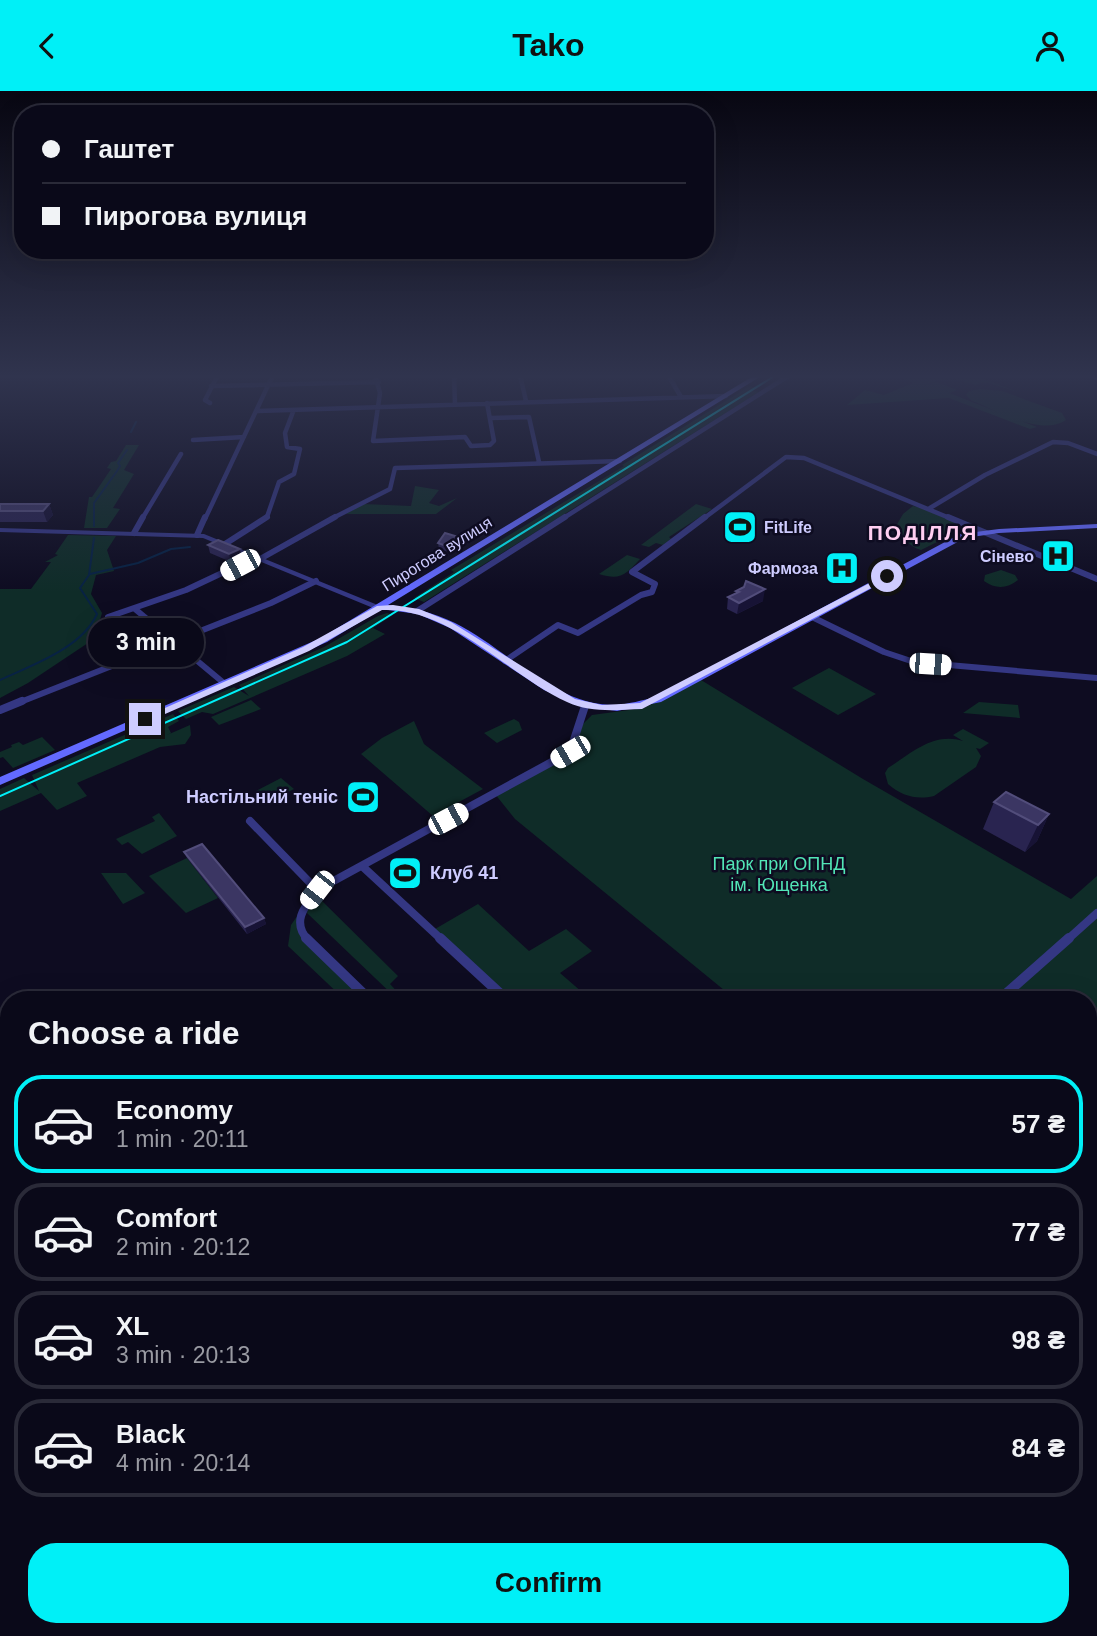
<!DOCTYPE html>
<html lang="en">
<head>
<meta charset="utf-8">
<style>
	body { margin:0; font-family:Arial,sans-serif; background:#181726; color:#f1f3f6; height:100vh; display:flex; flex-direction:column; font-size:26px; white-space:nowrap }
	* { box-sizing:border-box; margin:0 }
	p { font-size:23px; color:#999aa2 }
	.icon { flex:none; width:38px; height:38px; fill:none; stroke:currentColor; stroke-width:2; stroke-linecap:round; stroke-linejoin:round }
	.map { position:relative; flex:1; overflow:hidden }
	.panel { position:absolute; left:0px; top:900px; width:1097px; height:646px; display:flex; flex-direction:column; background:#0a0919; border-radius:28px 28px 0 0; box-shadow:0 7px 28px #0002,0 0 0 2px #2a2a38 }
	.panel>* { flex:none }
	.hud { position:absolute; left:14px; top:14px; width:700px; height:154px; border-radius:28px; box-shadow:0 7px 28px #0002,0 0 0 2px #2a2a38; display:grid; align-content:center; height:154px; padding:0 28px; background:#0a0919 }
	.end { position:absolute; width:32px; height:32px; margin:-16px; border:9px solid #ceccff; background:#111; box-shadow:0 0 0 4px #111 }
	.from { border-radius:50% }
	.bubble { position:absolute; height:49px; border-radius:24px; background:#0a0919; box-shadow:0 7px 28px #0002,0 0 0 2px #2a2a38; font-size:23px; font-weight:800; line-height:49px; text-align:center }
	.car { position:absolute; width:21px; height:42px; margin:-21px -10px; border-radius:9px; box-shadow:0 0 5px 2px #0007; background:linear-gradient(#fff 24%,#345 0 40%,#fff 0 76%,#345 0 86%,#fff 0) }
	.hud b { display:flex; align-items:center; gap:24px; height:66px; font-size:26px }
	.hud b+b { border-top:2px solid #2a2a38 }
	.hud i { width:18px; height:18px; background:#f1f3f6 }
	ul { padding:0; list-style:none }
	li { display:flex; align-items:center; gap:21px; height:98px; margin:0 14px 10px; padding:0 14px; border:4px solid #2a2a38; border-radius:28px }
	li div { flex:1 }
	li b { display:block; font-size:26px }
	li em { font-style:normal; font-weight:800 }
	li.current { border-color:#00f0f7 }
	li>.icon { width:63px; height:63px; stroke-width:1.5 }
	h2 { padding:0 28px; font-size:32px; line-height:84px }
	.button { display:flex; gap:14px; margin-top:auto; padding:14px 28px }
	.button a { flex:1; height:80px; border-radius:28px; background:#00f0f7; color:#111; font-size:28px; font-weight:800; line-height:80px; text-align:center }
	header { display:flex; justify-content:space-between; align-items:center; height:91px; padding:0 28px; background:#00f0f7; color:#111; font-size:32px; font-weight:800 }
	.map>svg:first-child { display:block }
	.green { fill:#0f2c28 }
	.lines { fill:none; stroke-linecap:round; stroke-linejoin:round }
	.stream-far1 { stroke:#082244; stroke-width:2 }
	.stream { stroke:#082244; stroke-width:4.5 }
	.minor-far3 { stroke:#343783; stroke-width:4.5 }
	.minor-far2 { stroke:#343783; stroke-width:6 }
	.minor-far1 { stroke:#343783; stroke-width:8 }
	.minor { stroke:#343783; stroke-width:10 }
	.tertiary { fill:#343783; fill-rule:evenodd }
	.secondary { fill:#636aff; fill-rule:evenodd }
	.tram { stroke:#00f0f7; stroke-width:2 }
	.wall { fill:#292450 }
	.shaded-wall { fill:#171335 }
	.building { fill:#3b3663; stroke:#524d7b; stroke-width:2 }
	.route { fill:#ceccff }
	.labels { text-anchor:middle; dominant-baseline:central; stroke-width:5; stroke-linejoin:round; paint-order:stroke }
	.far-poi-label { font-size:16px; font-weight:bold; fill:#ceccff; stroke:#0e0c21; text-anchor:end }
	.far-street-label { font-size:16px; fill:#ceccff; stroke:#0e0c21 }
	.poi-label { font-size:18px; font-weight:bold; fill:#ceccff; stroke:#0e0c21; text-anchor:end }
	.park-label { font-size:18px; fill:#52e5b6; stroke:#0e0c21 }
	.far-district-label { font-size:21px; font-weight:bold; letter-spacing:2px; fill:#ffcef1; stroke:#0e0c21 }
</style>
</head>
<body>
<header><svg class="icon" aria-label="back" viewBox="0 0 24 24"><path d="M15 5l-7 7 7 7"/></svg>Tako<svg class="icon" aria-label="person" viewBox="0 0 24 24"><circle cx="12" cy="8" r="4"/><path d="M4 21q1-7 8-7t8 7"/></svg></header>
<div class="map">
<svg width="1097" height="1545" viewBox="0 0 1097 1545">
	<rect width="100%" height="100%" fill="#0e0c21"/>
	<path class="green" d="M902 284 984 285 981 287 1018 301 985 291 976 294 956 288 941 289 927 293 937 291 957 299 949 302 1037 336 1030 338 949 307 847 314 865 299 884 304 913 292 899 286Z
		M750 295 757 297 753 300 759 301 424 511 414 507 454 481 451 479 624 375 622 374Z
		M980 298 1002 300 1062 322 1066 329C1041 346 997 319 972 310L966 304 969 300Z
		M126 354H139L124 379 134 383 113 417 120 418 107 437H84L89 406H92L111 378 107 377 111 371 116 370Z
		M415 395 439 399 429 412 439 415 457 407 436 423H346L363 413 411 415Z
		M696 413 712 418 669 446 671 448 663 454 656 452 649 456 641 454Z
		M913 415C927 418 954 426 961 439L921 459C909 456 902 445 896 435L903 423Z
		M68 444 116 445 107 459 114 480 96 484 91 503 102 522 98 536 100 544 28 592 0 607V498H31L51 471H45L58 464 55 463Z
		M627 464 640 468C626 483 621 490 599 483Z
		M1001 479 1015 484 1018 489C1007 498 995 498 984 490L985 484Z
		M387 522 393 524 373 537 385 543 347 565 213 623 202 621 186 628 178 620 234 596 249 605 239 594 324 556 378 525Z
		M829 577 876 603 838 624 792 597Z
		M701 589 863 688 1071 808 1097 785V1545H777L762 1537 1088 1536V908H735L515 728 495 703 570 661 582 634 592 624 644 617Z
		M251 609 261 618 219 634 211 626Z
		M979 611 1018 614 1020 627 963 622Z
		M173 623 179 630 168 636 171 642 167 644 190 634 191 644 185 653 160 656 77 692 87 705 57 719 41 702 0 720V698L24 687 39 700 32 684Z
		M514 628 519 631 522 639 497 652 484 642Z
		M414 630 424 653 483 698 433 725 361 663 382 647Z
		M963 638 989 652 980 658 976 657 981 665 976 676 934 705C916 709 902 705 888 693L885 682 888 677C912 662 933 641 963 650L953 644Z
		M42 646 55 659 13 677 3 666 0 667V661L12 656 11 654 19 651 23 654Z
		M281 687 294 698 266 712 254 701Z
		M159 722 177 745 142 763 128 751 122 754 116 748 155 730 152 726Z
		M187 767 218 807 186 822 149 785Z
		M101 782H126L145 802 123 813Z
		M319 807 398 885 390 893 402 906 412 901 421 908H397L307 822 310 813Z
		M478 813 529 860 566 838 592 860 560 882 590 908H512L435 838Z
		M300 821 301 842 369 908H344L288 855 291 834Z
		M0 1138 9 1141V1199L0 1195Z"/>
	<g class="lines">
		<path class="stream-far1" d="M379 288 380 284
			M131 341 136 331
			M94 435V412L117 380 120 375 118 372 127 359
			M90 483 138 472 171 458 190 456
			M0 589C32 574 82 557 97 523L80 497 89 484 94 447"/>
		<path class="stream" d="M0 1180 9 1183"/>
		<path class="minor-far3" d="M375 284 380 302 373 350 465 346 471 355 490 354 494 350 487 312
			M454 284 455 313
			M520 284 526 310
			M668 284 681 306
			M521 285 548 284
			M211 295 379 291
			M210 312 205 309 218 284
			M257 320 726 305
			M490 327 529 326 539 371
			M193 349 244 346
			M930 417 985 384 1053 351 1068 352 1097 363
			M142 428 181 363
			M205 428 273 284
			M264 428 267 426 279 391 294 383 300 358 287 356 285 342 293 321
			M331 428 390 398 395 377 620 370
			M562 428 790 284
			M703 428 786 366 804 367 952 428"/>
		<path class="minor-far2" d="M948 426 1097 488
			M134 442 143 426
			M197 444 205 426
			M225 453 267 426
			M260 468 335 426
			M135 518 225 593
			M417 520 565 426
			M108 526 186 499 256 466
			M812 526 884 561 914 571 1097 587
			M505 570 558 534 578 542 641 504 652 501 655 493 632 481 705 426
			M18 612 271 512 316 490"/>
		<path class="minor-far1" d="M0 619 22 610
			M250 730 317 799
			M362 775 442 849
			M308 849C291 831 305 815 317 799L570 661 585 615
			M1067 849 1097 822"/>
		<path class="minor" d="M306 847 369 908
			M440 847 506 908
			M1000 908 1069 847"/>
		<path class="tertiary" d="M0 437 204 443 385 517 381 519H378L203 447 0 441Z"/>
		<path class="secondary" d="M755 284H763L388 514C413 517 432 521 455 532 508 558 553 615 617 614 629 613 642 609 654 607L960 443 999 438 1097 433V437L999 442 965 447 661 611 617 620 577 614 544 599 450 537 418 523 381 518 327 551 0 694V686L321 547Z
			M1086 284 1097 285V289L1087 285Z"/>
		<path class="tram" d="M0 705 347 551 776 284"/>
	</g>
	<path class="wall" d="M0 413H49L53 424 47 431H0Z
		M438 452 462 453 449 461 439 458Z
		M208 454 240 458 241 467 231 471 210 462Z
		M736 500 763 510 737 523 727 518 728 506 736 502Z
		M994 711 1049 723 1037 750 1025 761 983 738Z
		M184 761 264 827 266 833 247 843 187 767Z
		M1097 928V941L1091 937Z
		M1088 989 1097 995V1102L1088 1112Z
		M1088 1243 1097 1250V1308L1088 1300Z"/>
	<path class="shaded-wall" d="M49 413 53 424 47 431 43 420Z
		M462 447V453L449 461V456Z
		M240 458 241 467 231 471 229 463Z
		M765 498 763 510 737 523 739 512Z
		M1049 723 1037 750 1025 761 1038 734Z
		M264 827 266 833 247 843 245 836Z"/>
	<path class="building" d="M0 413H49L43 420H0Z
		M445 442 462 447 449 456 438 452Z
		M218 449 240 458 229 463 208 454Z
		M746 490 765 498 739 512 728 506 739 501 736 500 744 496Z
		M1006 701 1049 723 1038 734 994 711Z
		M202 753 264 827 245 836 184 761Z
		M1088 989 1097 995V1023L1088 1017Z
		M1097 1036V1100L1088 1110V1045Z
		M1088 1243 1097 1250V1280L1088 1273Z"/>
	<linearGradient id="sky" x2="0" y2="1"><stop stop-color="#080712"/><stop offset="0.57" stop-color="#30344e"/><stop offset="1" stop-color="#30344e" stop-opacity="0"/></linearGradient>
	<rect width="1097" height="501" fill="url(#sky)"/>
	<path class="route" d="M887 483 890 487 642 618C617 619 590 622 567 611 508 584 451 516 382 519L309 560 149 630 140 628 303 556 377 515 393 514 419 518 451 531 575 608 602 614 640 612Z"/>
	<defs>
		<g id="stadium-square" transform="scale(1.75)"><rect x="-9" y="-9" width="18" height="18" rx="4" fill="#00f0f7" stroke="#0e0c21"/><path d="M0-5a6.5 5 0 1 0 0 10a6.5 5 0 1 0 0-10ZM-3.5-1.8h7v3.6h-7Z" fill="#111"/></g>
		<g id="hospital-square" transform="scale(1.75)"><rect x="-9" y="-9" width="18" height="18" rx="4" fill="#00f0f7" stroke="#0e0c21"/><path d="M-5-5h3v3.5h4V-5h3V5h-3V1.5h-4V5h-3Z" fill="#111"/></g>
	</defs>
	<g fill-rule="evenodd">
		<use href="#stadium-square" x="740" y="436"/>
		<use href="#hospital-square" x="1058" y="465"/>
		<use href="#hospital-square" x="842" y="477"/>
		<use href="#stadium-square" x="363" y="706"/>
		<use href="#stadium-square" x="405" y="782"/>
	</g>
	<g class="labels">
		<g class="far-poi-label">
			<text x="764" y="436" text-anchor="start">FitLife</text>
			<text x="1034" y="465">Сінево</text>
			<text x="818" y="477">Фармоза</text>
		</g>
		<g class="far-street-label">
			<text transform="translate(437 463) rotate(-32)">Пирогова вулиця</text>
		</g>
		<g class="poi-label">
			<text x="338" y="706">Настільний теніс</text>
			<text x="430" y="782" text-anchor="start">Клуб 41</text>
		</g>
		<g class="park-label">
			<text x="779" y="773">Парк при ОПНД<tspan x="779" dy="21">ім. Ющенка</tspan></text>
		</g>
		<g class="far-district-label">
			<text x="923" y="441">ПОДІЛЛЯ</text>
		</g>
	</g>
</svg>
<i class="end from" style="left:887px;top:485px"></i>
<i class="end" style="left:145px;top:628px"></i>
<div class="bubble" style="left:88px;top:527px;width:116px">3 min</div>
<i class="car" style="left:240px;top:474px;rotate:242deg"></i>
<i class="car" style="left:930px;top:573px;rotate:94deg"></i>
<i class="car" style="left:570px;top:661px;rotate:240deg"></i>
<i class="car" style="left:448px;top:728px;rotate:62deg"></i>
<i class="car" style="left:317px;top:799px;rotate:218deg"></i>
<div class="hud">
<b><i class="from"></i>Гаштет</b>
<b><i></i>Пирогова вулиця</b>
</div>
<section class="panel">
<h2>Choose a ride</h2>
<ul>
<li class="current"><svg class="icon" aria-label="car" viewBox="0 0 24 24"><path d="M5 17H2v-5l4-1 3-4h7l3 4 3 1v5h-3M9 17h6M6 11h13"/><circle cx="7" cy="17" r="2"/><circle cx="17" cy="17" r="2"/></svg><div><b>Economy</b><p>1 min · 20:11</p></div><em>57 ₴</em></li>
<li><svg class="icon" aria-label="car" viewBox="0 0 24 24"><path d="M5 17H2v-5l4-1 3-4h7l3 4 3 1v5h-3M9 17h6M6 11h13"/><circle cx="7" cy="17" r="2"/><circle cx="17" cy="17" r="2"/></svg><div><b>Comfort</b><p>2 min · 20:12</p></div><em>77 ₴</em></li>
<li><svg class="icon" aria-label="car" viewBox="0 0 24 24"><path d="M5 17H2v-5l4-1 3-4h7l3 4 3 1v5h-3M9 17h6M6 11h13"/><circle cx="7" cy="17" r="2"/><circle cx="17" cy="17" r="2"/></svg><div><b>XL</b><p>3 min · 20:13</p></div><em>98 ₴</em></li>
<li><svg class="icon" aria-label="car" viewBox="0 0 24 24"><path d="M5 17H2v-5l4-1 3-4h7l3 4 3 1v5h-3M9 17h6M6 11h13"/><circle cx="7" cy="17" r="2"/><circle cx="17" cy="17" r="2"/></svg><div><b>Black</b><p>4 min · 20:14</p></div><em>84 ₴</em></li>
</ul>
<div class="button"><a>Confirm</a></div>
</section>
</div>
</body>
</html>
